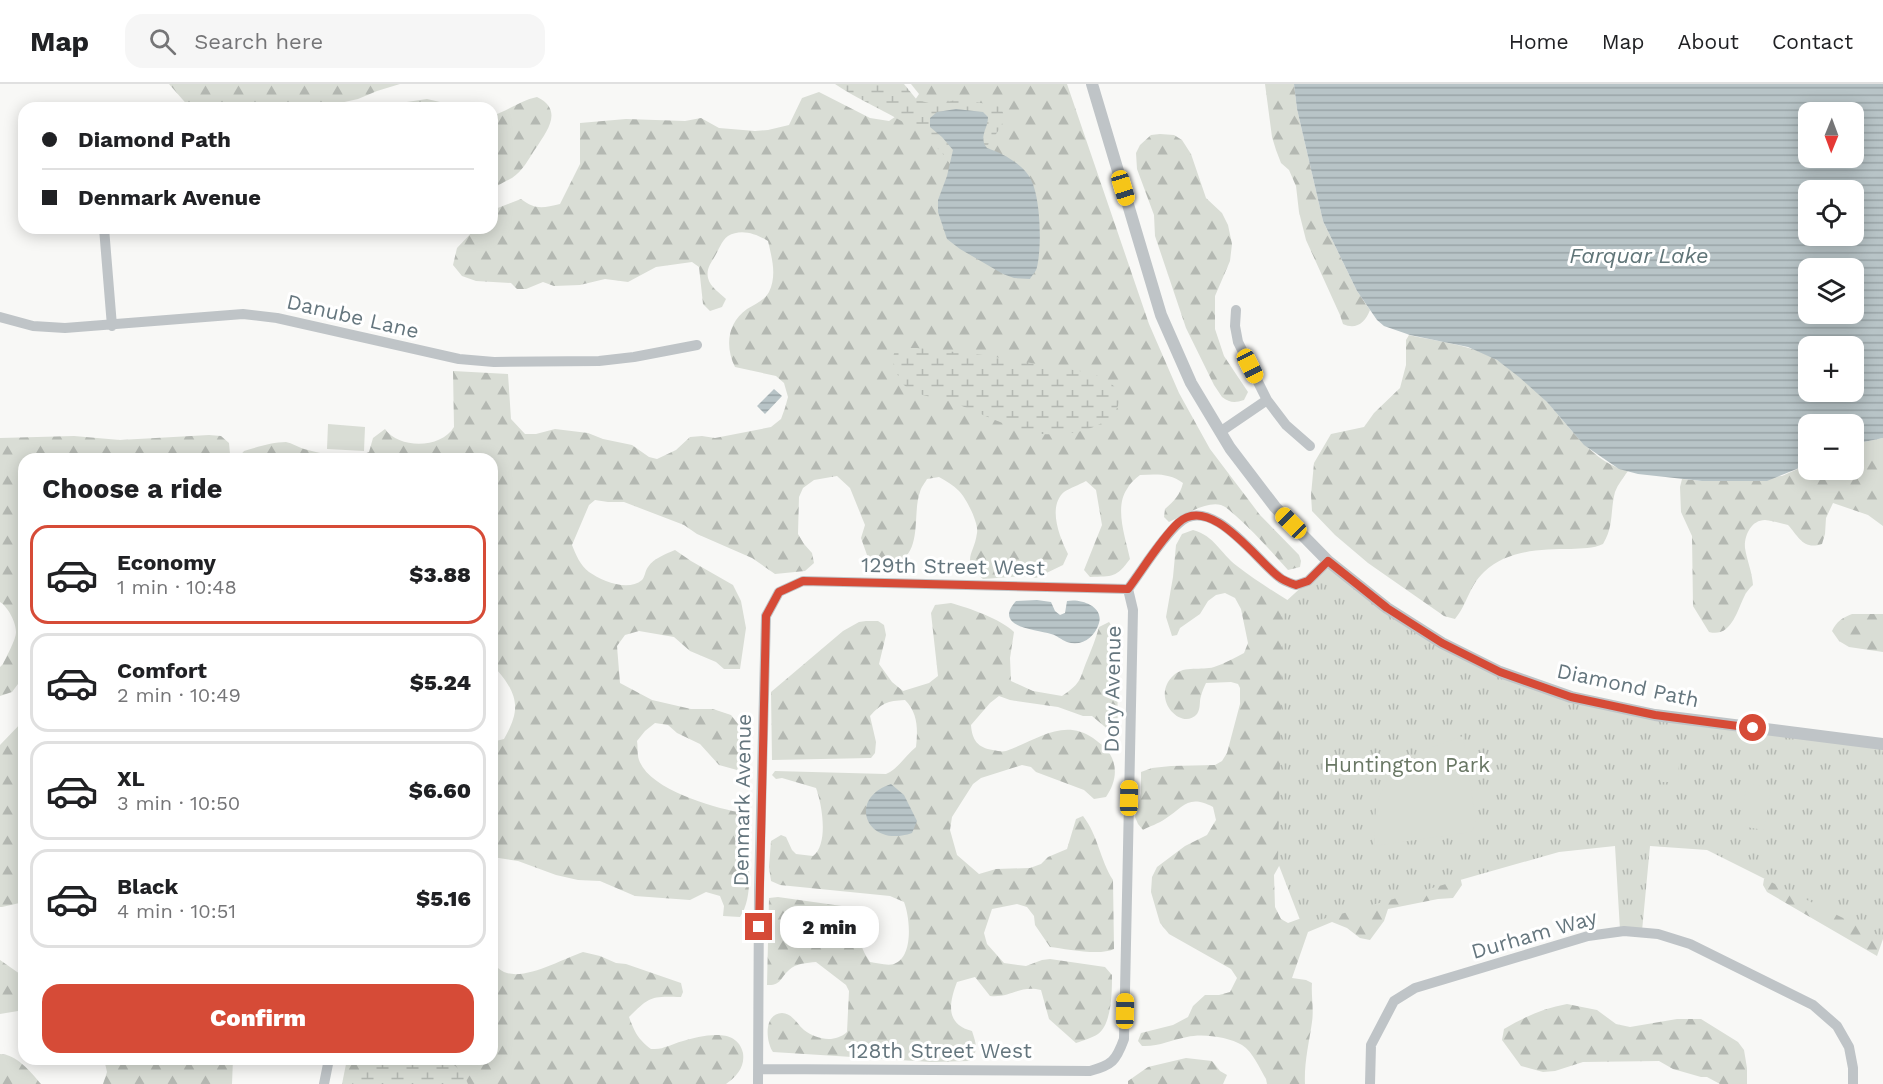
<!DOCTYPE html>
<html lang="en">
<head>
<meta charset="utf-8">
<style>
	body { margin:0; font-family:"Work Sans",sans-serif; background:#f6f6f6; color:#202124; height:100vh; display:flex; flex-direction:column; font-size:22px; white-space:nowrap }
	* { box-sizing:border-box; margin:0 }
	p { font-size:20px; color:#757577 }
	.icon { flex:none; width:33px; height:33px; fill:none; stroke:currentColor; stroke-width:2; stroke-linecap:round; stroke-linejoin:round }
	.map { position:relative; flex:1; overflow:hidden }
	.side { position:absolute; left:18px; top:369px; width:480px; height:612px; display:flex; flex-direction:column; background:#fff; border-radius:18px; box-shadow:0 3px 15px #0003 }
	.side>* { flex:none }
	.hud { position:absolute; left:18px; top:18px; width:480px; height:132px; border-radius:18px; box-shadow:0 3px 15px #0003; display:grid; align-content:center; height:132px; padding:0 24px; background:#fff }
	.needle { width:39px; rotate:181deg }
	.tools { position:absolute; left:1798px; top:18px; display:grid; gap:12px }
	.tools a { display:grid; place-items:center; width:66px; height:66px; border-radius:12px; background:#fff; box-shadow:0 3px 15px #0003; font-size:30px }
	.end { position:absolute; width:27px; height:27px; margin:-14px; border:8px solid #d64b37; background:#fff; box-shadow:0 0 0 3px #fff }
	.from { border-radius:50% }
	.bubble { position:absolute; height:42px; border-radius:18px; background:#fff; box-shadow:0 3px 15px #0003; font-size:20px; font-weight:800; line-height:42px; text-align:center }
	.car { position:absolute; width:18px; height:36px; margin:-18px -9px; border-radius:8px; box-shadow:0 0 4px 2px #0007; background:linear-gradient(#f5c518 24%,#345 0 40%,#f5c518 0 76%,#345 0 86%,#f5c518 0) }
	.hud b { display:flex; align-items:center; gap:21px; height:57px; font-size:22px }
	.hud b+b { border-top:2px solid #e0e0e0 }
	.hud i { width:15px; height:15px; background:#202124 }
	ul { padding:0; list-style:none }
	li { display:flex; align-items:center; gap:18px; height:99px; margin:0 12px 9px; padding:0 12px; border:3px solid #e0e0e0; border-radius:18px }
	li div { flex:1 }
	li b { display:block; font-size:22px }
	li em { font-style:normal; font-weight:800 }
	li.current { border-color:#d64b37 }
	li>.icon { width:54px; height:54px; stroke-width:1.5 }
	h2 { padding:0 24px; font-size:27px; line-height:72px }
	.action { display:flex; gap:12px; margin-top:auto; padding:12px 24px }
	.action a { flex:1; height:69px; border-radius:18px; background:#d64b37; color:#fff; font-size:24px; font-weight:800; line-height:69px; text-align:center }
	header { display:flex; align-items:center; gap:36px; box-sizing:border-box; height:84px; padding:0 30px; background:#fff; border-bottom:2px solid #e0e0e0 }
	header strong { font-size:28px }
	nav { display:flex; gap:33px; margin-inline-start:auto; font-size:21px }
	.search { width:420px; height:54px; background:#f6f6f6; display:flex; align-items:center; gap:15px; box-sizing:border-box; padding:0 21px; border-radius:18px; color:#757577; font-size:22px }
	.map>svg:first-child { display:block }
	.forest { fill:url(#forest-firs) }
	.wetland { fill:url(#wetland-marsh) }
	.park { fill:url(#park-tufts) }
	.pitch { fill:#d9ddd5 }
	.water { fill:url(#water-rules); fill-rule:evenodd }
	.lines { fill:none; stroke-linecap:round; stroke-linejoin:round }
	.minor { stroke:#bfc4c7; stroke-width:10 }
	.tertiary { stroke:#bfc4c7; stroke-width:12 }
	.route { stroke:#d64b37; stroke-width:8 }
	.labels { text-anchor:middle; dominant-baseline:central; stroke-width:6; stroke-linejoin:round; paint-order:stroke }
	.street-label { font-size:21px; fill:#65767e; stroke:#fff }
	.park-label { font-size:21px; fill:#697764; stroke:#fff }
	.water-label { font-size:22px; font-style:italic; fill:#607578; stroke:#fff }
</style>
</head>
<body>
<header>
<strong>Map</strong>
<div class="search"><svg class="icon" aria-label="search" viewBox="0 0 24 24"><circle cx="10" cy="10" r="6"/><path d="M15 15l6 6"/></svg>Search here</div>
<nav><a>Home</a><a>Map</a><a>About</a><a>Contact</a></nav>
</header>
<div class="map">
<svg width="1883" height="1000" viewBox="0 0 1883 1000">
	<defs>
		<pattern id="forest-firs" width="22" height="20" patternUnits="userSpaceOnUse" patternTransform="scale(1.5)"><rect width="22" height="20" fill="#d9ddd5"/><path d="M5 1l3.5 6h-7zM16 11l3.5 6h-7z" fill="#b4b8b2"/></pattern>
		<pattern id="wetland-marsh" width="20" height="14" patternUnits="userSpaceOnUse" patternTransform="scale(1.5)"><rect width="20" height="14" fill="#d9ddd5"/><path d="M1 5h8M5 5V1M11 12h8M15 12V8" fill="none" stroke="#b4b8b2"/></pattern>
		<pattern id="park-tufts" width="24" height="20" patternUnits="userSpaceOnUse" patternTransform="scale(1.5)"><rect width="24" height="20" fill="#d9ddd5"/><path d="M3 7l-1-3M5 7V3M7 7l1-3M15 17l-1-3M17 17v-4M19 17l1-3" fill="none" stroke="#b4b8b2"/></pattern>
		<pattern id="water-rules" width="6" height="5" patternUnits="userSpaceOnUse" patternTransform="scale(1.5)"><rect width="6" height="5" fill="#b8c4c7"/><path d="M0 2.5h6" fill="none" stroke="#99a4a7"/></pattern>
	</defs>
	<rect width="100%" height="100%" fill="#f8f8f6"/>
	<path class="forest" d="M169 0H400L377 7 358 15 331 21 286 24H190Z
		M911 0H1067L1149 240 1179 309 1210 365 1260 431 1299 471 1301 477 1300 483 1288 486C1271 467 1255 449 1236 432 1232 429 1227 423 1221 421 1205 417 1183 432 1169 438L1164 433 1165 425C1174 417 1180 411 1183 399 1170 389 1156 390 1140 391 1135 395 1130 399 1127 405 1114 424 1126 455 1130 475 1116 494 1113 492 1090 493L1084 486 1102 441 1096 406 1086 397C1079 401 1070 404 1064 408 1047 423 1060 454 1068 470L1063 481 1036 494 1024 492 983 495C960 475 974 472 977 449 979 439 966 414 959 407 953 401 946 397 939 393L927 395C925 399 921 403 920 408 912 429 923 468 897 478 888 481 883 483 874 482L867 471 861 454 865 441 850 404 837 392 814 396 803 404 799 413 798 450 804 460 812 469 814 479 805 487 775 490 752 474 697 450 684 441 624 418H608L595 416 589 421 572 461C576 471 580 481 589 488 602 497 628 508 642 496 645 493 645 487 648 483 654 474 666 470 675 466L691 477 733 501 741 517 746 544 740 585H724L716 578 690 567 674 553 639 547 625 551 617 562 620 599 652 616 691 625H713L731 631 741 644 744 669 737 686 719 681 700 660 677 649 668 641 655 639 645 647 637 657C638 663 637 670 639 676 649 705 711 723 738 728 747 754 757 809 740 833L723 832 724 822 720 812 706 808 690 816 635 812 600 797 578 796 556 791 518 777 492 773V658L504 655C516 633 521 619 505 596 501 591 497 585 492 581V375H238L244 367C257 363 273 358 286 358 292 359 298 363 304 365 323 370 350 377 369 368L373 354 385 345C399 365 441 365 454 343L453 287 508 290 511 335 525 350H536L555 345 588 349 603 355 632 361 649 373 657 375 676 366 690 353 702 352 715 354 771 343 781 335 785 324 788 313 784 299 776 292 735 283C725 263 727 239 747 225 755 220 764 217 769 208 777 191 772 175 768 157 757 150 741 144 728 152 721 157 719 166 715 172 711 179 706 185 708 194 710 203 720 209 726 215L722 223 710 227 703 220 699 183 692 178 656 183 628 198 605 195 580 201 554 202 543 198 526 205H517L511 199 476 197 462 192 453 181 457 164 476 144H492V127L495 125 521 115C535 126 543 124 560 120L580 80V39L626 35 685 37 701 34 719 44 755 47 768 46 789 41 802 14 819 8 870 34 889 37 911 22 919 10Z
		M1265 0H1294L1297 25 1323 137 1357 207 1370 226C1365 239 1356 246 1343 240L1340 231 1306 156 1299 128 1296 102 1289 86 1281 79 1276 66 1272 53Z
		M537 13C564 26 547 47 536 64 529 74 523 87 512 94 505 98 499 100 492 106V32C508 27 521 16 537 13Z
		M427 15 440 18 444 24H391L400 19Z
		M1160 50 1174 51 1182 56 1191 70 1206 114 1222 129 1228 141 1232 160 1230 177 1215 212V245L1224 272 1248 308 1244 316C1235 319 1230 319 1222 313L1214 301 1186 244 1155 152 1154 131 1137 85 1136 69 1140 61 1151 51Z
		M1409 251C1439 258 1470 260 1497 276 1516 287 1535 304 1549 320 1570 344 1595 380 1628 387 1623 394 1618 400 1615 408 1610 427 1614 442 1603 460 1593 465 1582 464 1571 465 1541 465 1507 466 1484 488 1469 502 1467 521 1455 535L1444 532 1368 479 1335 451 1312 427 1311 411 1314 379 1331 350 1364 343 1374 329 1400 304 1406 281V256Z
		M209 351 221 352 229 359 230 370 225 375H24V592L12 608 0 612V583L3 580C6 573 16 556 16 548 16 538 8 523 0 518V354L74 352 120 356Z
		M1883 354V442L1868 431 1833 419 1826 434 1825 450 1822 460C1803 466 1799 453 1788 441 1780 439 1772 437 1765 436 1751 436 1744 452 1745 464 1747 477 1752 487 1753 501 1749 505 1746 508 1744 513 1737 527 1731 554 1709 548L1693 522 1692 452 1681 428 1680 403 1682 395 1702 397 1782 392 1809 380V386H1854V360Z
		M1193 446C1215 452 1220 469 1237 482 1254 495 1271 506 1289 517L1283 775 1274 791 1275 823 1281 835 1288 839 1321 827 1460 792 1462 801 1453 814 1438 815 1388 825 1384 837 1370 856 1360 854 1347 844 1332 838 1308 848 1292 894 1306 896 1312 899C1311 912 1314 925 1312 938 1309 959 1304 979 1305 1000H1267L1266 995C1260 985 1253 968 1242 961 1229 953 1202 949 1187 953 1171 956 1158 963 1142 962L1138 957 1141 949 1173 941 1188 933 1193 922 1205 911H1219L1230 908 1237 894 1231 885 1169 850 1160 839 1151 808 1152 793 1157 783 1185 762 1207 751 1216 736 1213 723C1188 710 1184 723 1165 735 1158 740 1150 742 1143 746L1138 740 1135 733 1141 709V688L1152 684 1171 682 1215 681 1222 677 1227 669 1240 620V604L1238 600 1231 598 1206 599C1204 603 1202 608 1201 612 1199 618 1201 624 1197 630 1181 648 1149 613 1174 591 1185 581 1201 587 1214 583 1224 580 1234 574 1244 569L1248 559 1241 525 1235 514 1225 509 1216 511 1208 517 1200 530 1180 544 1177 551 1172 552 1166 533 1173 493 1176 461 1182 450Z
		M951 519C969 524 1001 535 1014 548L1010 574 1011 597 1033 607 1062 612C1083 598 1079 595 1088 574 1092 564 1096 554 1099 543L1109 538C1120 551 1117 617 1118 636L1116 646 1110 647 1092 632H1083L1058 623 1010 616 999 612 990 619 971 641C972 656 978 664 993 666 998 667 1002 668 1006 667 1035 657 1063 633 1093 654 1101 660 1108 665 1112 674 1118 688 1114 701 1106 713L1094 715 1084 706 1036 688 1031 683 1022 681 981 694 973 700 952 733 950 746 957 771 979 790 996 785 1030 784 1041 780 1048 773 1067 765 1076 735 1083 732C1098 751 1100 776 1113 796L1114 865C1100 872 1066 865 1050 863L1035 841 1034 832 1027 823 1017 820 992 825 984 849 987 860 1004 879 1026 882 1042 876 1050 875 1105 883 1112 891C1112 907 1112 940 1098 950 1092 954 1082 957 1076 959L1049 935 1041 906C1019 901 1011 914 990 912L975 893 957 898C949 919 945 940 972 947 976 959 979 967 970 977L931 978 773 968C766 958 763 930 782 929 792 929 797 940 804 946 817 956 835 959 847 948L849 907 846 901 816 878C807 879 796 879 789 886 780 894 781 902 767 901L769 814 778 813 863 825 870 832C870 842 863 846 861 855 860 863 866 872 870 878 877 879 887 882 894 880 914 873 910 833 904 818L890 812 780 801 771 797 769 783 771 757 781 751 786 753 792 766 796 770 813 772C829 760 822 720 816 704L782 694 776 695 772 691 775 687 886 690C897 686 906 671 916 663 918 646 918 629 905 616 887 617 882 619 870 632L876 658 875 669 871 674 772 676 771 608 843 547 859 538 866 537H878L884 541 886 551 879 580 892 598 903 607 929 599 938 592 931 529 935 521Z
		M1852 530H1883V568L1849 563 1839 557 1832 547C1837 537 1842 534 1852 530Z
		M24 636V818L2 823H0V661Z
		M1778 787 1883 833V855L1877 872 1767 808 1763 801 1764 795Z
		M583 868 600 872 616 879 626 880 681 899 683 908 681 913C651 912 650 912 629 933 635 949 638 955 651 965 656 965 661 965 665 963 671 962 677 958 683 957 701 952 737 942 743 969 745 983 737 992 726 1000H342L347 975H492V880C496 882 500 886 504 888 525 897 562 875 583 868Z
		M0 876 20 890H24V926L0 930Z
		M1567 920 1597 926 1616 940 1630 943 1677 935H1701L1738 958 1744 966 1747 984V1000H1720L1707 993H1701L1673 985 1659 977 1583 978 1555 987 1543 988 1521 982 1502 956 1504 945C1524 933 1544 924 1567 920Z
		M0 970C16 970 31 988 41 1000H0Z
		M1186 974 1212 977 1220 987 1227 991 1223 1000H1128V997L1148 983Z
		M104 975H233L232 1000H103L107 988Z"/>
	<path class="wetland" d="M835 0H904L917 16 933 20 957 16 970 17 998 22 1002 26 1004 32 1001 43 986 64 950 80C927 41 871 25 835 0Z
		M917 264 983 271 1091 289C1105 295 1127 304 1117 324 1105 349 1054 354 1030 348 1003 341 978 328 952 318 938 313 917 313 905 302 898 296 887 270 898 265 903 263 911 264 917 264Z
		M369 975H443C456 981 463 987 468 1000H352L362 981Z"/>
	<path class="park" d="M1329 478 1425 546 1477 574 1586 615 1883 659V854L1707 766 1650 762 1642 847 1620 846 1615 762 1559 768 1302 841 1278 779 1283 520Z"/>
	<path class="pitch" d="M328 340 365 343 364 367 327 365Z
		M1463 652 1476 740 1471 748 1374 762 1376 721 1389 691 1421 667Z
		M1661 679H1679L1678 698H1661Z
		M1747 699 1771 703 1764 746 1740 742Z"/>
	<path class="water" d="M1294 0H1883V354L1854 360V340H1809V380L1767 397H1702L1638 390 1619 385 1584 361 1547 318 1519 293 1497 276 1468 263 1410 251 1384 242 1377 236 1357 207 1323 137 1297 25ZM1854 28V74H1809V28ZM1854 106V152H1809V106ZM1854 184V230H1809V184ZM1854 262V308H1809V262Z
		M956 25 983 28 988 33C988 45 978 53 987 64 1002 69 1019 78 1029 92 1041 110 1042 162 1037 183 1036 188 1032 191 1030 195L1014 194 1003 190 960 165 947 155 938 128V116L947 92 953 66 942 53 930 43V34L937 28Z
		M774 305 782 312 765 330 757 322Z
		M1037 516 1051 518 1055 527 1060 531 1065 529 1067 517C1080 514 1104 522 1099 539 1095 553 1082 563 1067 558 1061 556 1057 551 1051 550 1037 545 992 544 1016 517Z
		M891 700 904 711 917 737 912 749C867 765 846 715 891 700Z"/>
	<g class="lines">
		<path class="minor" d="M104 144 112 242
			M1236 226 1235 242 1238 258 1267 316 1286 341 1310 362
			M0 233 33 242 65 244 243 230 277 234 459 275 494 278 599 277 634 273 697 261
			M1220 348 1267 316
			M758 985 1090 987C1112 981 1116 977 1124 955L1133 526 1128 505C1143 485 1161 455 1179 439 1211 409 1257 477 1279 493 1283 497 1290 499 1296 501L1308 497 1328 477
			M324 1000 329 975
			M758 1000 759 806 766 532 779 508 803 497 1128 505
			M1370 1000 1371 961 1394 917 1415 904 1588 852 1624 847 1658 850 1690 860 1813 921 1837 942 1849 963 1853 984V1000"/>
		<path class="tertiary" d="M1092 0 1161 231 1191 299 1230 364 1275 423 1328 477 1387 524 1442 559 1500 588 1571 613 1655 631 1883 660"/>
	</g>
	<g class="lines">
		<path class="route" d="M759 843 766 532 779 508 803 497 1128 505C1143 485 1161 455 1178 439 1210 409 1257 477 1279 493 1284 497 1290 499 1296 501L1308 497 1328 477 1387 524 1442 559 1500 588 1571 613 1655 631 1753 644"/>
	</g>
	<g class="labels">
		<g class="street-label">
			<text transform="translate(353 232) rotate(13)">Danube Lane</text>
			<text transform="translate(953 482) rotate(1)">129th Street West</text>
			<text transform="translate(1628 601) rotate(12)">Diamond Path</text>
			<text transform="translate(1112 605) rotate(-89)">Dory Avenue</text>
			<text transform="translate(742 716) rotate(-89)">Denmark Avenue</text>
			<text transform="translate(1534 850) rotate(-16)">Durham Way</text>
			<text x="940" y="966">128th Street West</text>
		</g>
		<g class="park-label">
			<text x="1407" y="680">Huntington Park</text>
		</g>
		<g class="water-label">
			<text x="1639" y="171">Farquar Lake</text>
		</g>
	</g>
</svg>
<div class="tools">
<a><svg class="needle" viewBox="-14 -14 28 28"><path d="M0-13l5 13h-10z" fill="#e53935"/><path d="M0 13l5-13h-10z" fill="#757577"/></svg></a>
<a><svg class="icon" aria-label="locate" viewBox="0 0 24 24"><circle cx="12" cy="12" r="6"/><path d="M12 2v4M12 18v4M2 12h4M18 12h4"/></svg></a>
<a><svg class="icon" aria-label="layers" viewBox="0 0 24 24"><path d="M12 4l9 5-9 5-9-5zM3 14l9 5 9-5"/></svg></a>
<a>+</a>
<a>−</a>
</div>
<i class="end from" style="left:1753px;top:644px"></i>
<i class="end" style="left:759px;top:843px"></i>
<div class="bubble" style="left:780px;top:822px;width:99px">2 min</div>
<i class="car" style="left:1123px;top:104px;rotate:163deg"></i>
<i class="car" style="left:1250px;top:282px;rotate:153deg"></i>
<i class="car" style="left:1291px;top:439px;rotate:315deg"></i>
<i class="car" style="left:1129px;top:714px;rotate:1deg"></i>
<i class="car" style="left:1125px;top:927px;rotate:1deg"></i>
<div class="hud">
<b><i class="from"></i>Diamond Path</b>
<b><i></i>Denmark Avenue</b>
</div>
<section class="side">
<h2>Choose a ride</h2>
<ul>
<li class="current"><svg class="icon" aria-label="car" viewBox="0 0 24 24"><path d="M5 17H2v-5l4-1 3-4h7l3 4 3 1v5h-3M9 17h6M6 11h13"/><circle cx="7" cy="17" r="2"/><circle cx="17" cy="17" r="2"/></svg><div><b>Economy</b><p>1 min · 10:48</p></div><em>$3.88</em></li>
<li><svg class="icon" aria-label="car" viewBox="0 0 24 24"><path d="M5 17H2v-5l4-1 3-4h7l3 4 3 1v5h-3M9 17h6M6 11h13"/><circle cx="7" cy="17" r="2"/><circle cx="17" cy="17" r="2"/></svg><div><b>Comfort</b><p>2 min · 10:49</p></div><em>$5.24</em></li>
<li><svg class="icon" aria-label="car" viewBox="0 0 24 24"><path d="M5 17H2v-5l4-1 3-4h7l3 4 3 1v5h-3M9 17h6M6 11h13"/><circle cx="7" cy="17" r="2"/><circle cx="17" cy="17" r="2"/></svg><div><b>XL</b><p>3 min · 10:50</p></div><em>$6.60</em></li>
<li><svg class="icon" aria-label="car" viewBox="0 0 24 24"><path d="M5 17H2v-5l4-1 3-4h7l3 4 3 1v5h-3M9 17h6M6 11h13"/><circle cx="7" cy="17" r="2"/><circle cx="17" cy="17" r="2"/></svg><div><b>Black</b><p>4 min · 10:51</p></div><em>$5.16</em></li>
</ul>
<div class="action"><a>Confirm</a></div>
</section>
</div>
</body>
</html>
